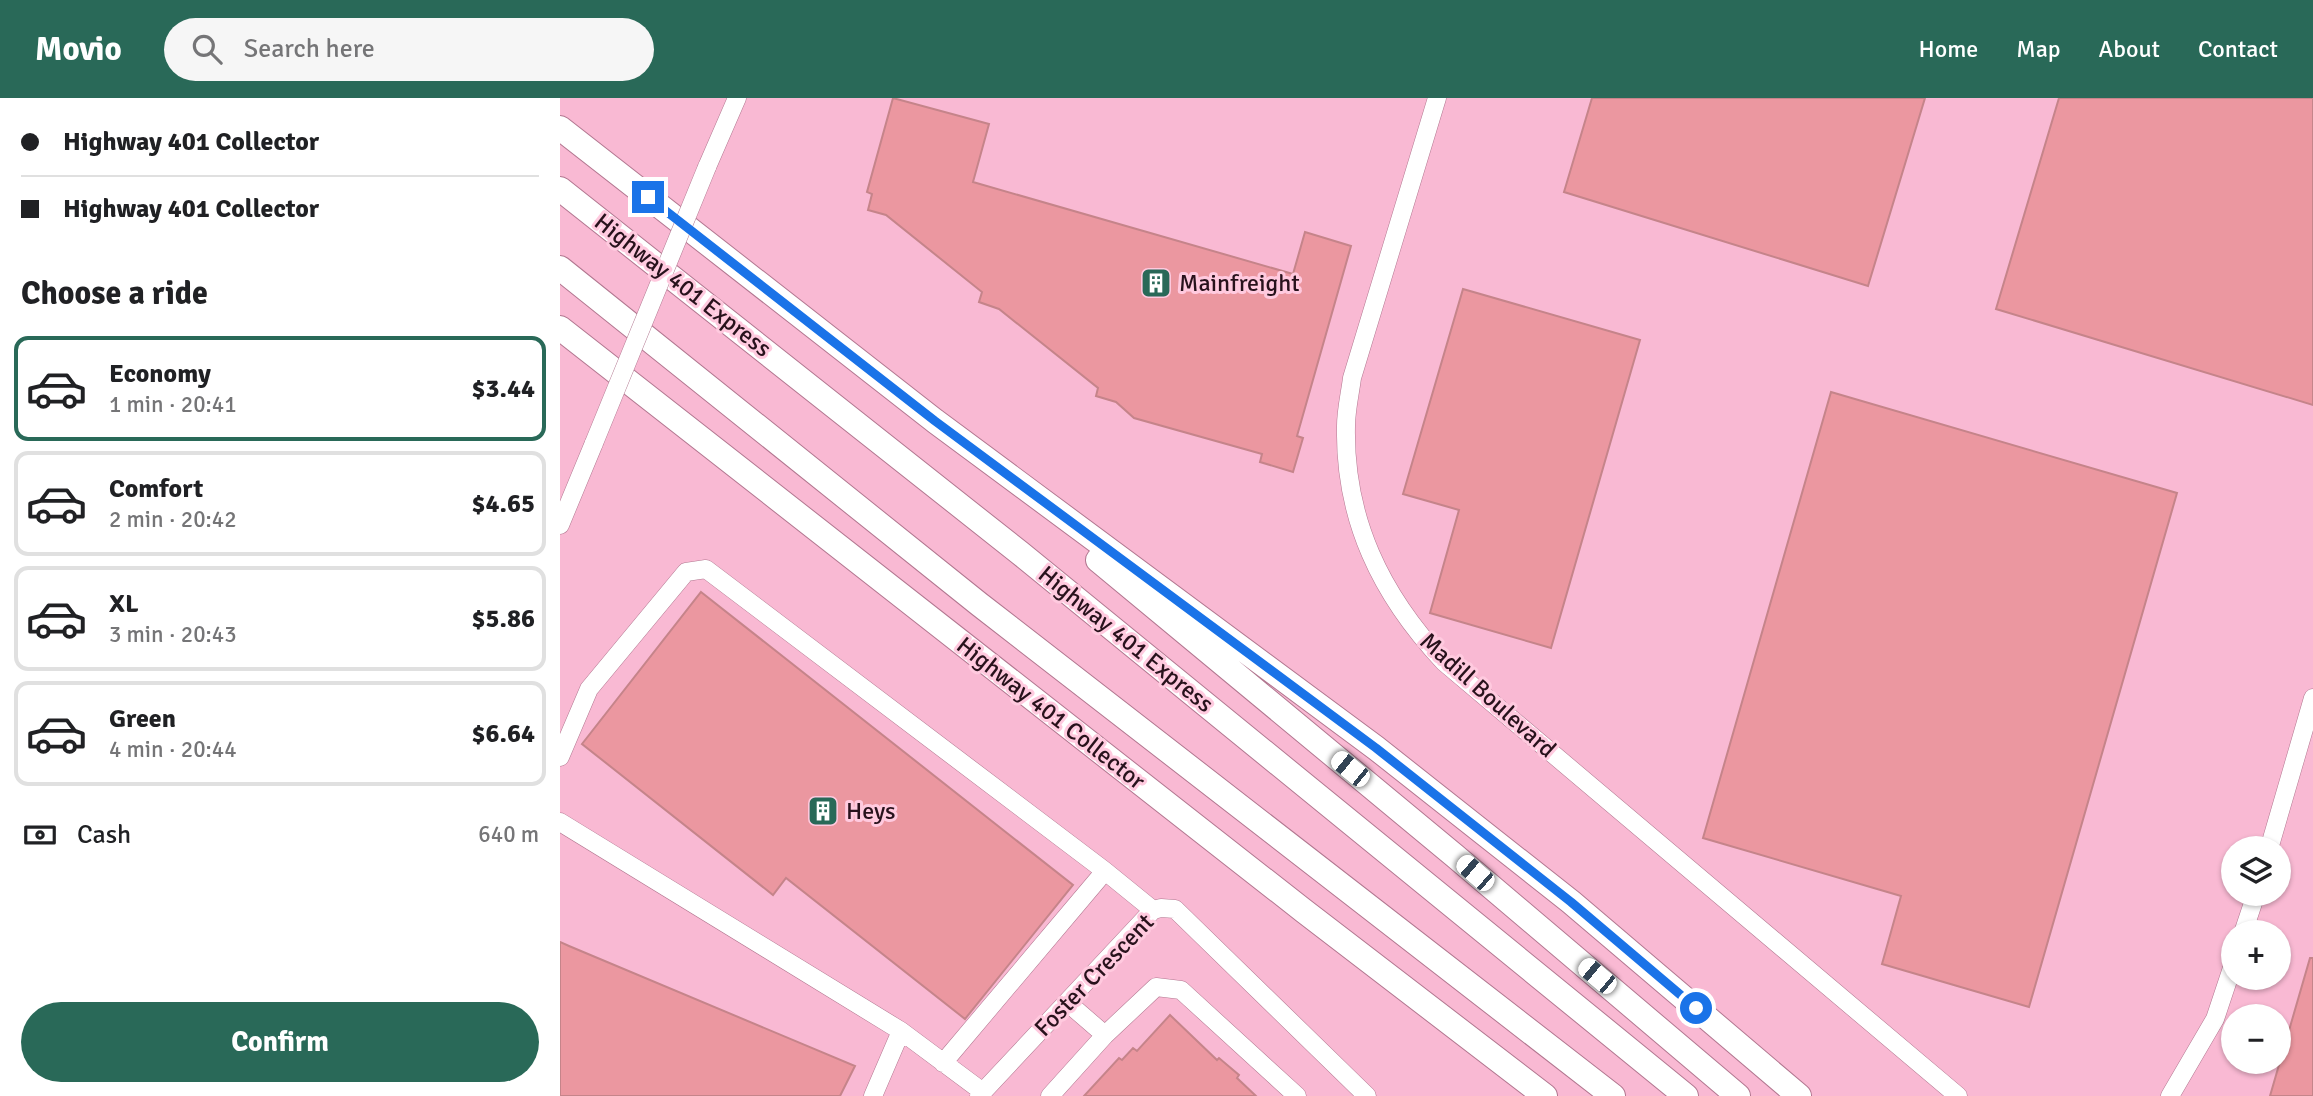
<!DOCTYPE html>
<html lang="en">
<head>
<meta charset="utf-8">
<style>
	body { margin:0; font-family:Signika,sans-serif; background:#f6f6f6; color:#202124; height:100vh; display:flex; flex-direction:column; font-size:26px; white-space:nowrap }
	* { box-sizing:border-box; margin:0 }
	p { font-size:23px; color:#757577 }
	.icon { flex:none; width:38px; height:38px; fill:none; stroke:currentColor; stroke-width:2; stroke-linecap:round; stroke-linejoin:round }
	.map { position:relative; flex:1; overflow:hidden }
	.drawer { display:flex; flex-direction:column; background:#fff; width:560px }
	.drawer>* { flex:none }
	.guide { display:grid; align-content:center; height:154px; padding:0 21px; background:#fff }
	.controls { position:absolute; left:1661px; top:738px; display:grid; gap:14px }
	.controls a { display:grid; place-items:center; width:70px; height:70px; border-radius:50%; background:#fff; box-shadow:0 2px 5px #0004; font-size:35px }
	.end { position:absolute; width:32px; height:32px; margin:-16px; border:9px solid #1a73e8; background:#fff; box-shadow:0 0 0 4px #fff }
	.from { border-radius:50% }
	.car { position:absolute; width:21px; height:42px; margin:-21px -10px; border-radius:9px; box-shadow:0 0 5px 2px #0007; background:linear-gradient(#fff 24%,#345 0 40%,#fff 0 76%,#345 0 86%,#fff 0) }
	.guide b { display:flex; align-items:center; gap:24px; height:66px; font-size:26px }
	.guide b+b { border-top:2px solid #e0e0e0 }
	.guide i { width:18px; height:18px; background:#202124 }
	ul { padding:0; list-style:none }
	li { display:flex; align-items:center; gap:21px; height:105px; margin:0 14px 10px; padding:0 7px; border:4px solid #e0e0e0; border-radius:14px }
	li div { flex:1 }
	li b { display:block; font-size:26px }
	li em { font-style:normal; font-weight:700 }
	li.on { border-color:#296958 }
	li>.icon { width:63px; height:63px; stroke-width:1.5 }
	h2 { padding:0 21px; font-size:32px; line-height:84px }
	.pay { display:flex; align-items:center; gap:18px; height:77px; padding:0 21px; font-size:26px }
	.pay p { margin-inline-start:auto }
	.action { display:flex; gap:14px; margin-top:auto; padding:14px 21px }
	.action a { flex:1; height:80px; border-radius:42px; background:#296958; color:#fff; font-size:28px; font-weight:700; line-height:80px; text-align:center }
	header { display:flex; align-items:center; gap:42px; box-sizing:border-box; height:98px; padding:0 35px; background:#296958; color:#fff }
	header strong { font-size:33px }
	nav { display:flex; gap:38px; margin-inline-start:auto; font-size:24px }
	.search { width:490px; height:63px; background:#f6f6f6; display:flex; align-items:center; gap:18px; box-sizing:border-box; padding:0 24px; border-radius:38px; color:#757577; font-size:26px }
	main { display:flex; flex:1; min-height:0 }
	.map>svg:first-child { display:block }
	.building { fill:#eb97a0; stroke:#c5848a; stroke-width:2 }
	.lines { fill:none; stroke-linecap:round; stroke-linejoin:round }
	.minor-casing { stroke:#b27790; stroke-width:19 }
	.highway-casing { stroke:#b27790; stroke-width:26 }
	.minor { stroke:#fff; stroke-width:18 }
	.highway { stroke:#fff; stroke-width:24 }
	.minor-bridge-casing { stroke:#b27790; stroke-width:19; stroke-linecap:butt }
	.minor-bridge { stroke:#fff; stroke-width:18 }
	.route { stroke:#1a73e8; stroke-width:9 }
	.labels { text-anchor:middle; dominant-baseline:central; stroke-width:6; stroke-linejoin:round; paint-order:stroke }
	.poi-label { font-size:24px; fill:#28121c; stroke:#ffcadf; text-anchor:start }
	.street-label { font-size:24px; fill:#28121c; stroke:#ffcadf }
</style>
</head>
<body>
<header>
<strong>Movio</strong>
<div class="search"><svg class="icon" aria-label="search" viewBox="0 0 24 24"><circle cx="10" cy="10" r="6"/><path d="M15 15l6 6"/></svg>Search here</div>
<nav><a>Home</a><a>Map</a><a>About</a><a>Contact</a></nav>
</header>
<main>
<section class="drawer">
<div class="guide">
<b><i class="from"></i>Highway 401 Collector</b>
<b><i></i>Highway 401 Collector</b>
</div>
<h2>Choose a ride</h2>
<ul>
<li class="on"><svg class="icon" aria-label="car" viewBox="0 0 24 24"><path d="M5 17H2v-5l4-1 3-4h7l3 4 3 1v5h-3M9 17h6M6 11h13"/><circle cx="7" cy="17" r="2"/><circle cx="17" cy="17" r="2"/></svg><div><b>Economy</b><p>1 min · 20:41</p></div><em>$3.44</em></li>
<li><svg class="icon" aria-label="car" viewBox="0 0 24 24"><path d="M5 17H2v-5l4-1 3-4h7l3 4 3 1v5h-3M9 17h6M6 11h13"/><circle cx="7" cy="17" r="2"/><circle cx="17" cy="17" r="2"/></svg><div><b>Comfort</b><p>2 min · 20:42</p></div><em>$4.65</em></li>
<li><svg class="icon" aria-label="car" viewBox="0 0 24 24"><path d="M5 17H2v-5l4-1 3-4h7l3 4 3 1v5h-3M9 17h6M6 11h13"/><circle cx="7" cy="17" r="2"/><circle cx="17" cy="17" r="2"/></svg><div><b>XL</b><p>3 min · 20:43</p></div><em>$5.86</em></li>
<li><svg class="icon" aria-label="car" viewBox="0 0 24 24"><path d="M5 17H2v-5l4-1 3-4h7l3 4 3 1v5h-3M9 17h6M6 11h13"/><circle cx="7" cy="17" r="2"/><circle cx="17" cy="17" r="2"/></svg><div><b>Green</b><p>4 min · 20:44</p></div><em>$6.64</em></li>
</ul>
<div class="pay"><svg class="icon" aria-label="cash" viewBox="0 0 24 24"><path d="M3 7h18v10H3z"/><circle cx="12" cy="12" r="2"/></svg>Cash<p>640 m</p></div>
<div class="action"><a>Confirm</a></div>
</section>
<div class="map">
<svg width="1753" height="998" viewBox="0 0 1753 998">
	<rect width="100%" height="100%" fill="#f9b9d3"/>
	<path class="building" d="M333 0 429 26 413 84 733 176 745 134 791 148 737 338 743 340 733 374 700 364 702 356 574 320 556 304 536 298 538 290 439 211 419 204 422 194 326 117 308 112 312 96 307 94Z
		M1032 0H1365L1308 188 1004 94Z
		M1499 0H1753V307L1436 211Z
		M903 191 1080 242 991 550 870 515 899 412 843 396Z
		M1271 294 1617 395 1469 909 1322 866 1341 798 1143 740Z
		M141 494 513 787 405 921 226 780 213 797 22 646Z
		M0 844 9 848 295 968 280 998H0Z
		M1750 860H1753V998H1710Z
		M610 917 657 962 659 960 679 977 677 980 696 998H524L559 960 562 962 573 950 577 953Z"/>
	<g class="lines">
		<g class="minor-casing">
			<path id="minor" d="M877 0 792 280C790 296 786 312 786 328 784 421 821 497 884 564L1398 998
				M147 69 177 0
				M0 427 34 345
				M0 659 29 591 126 474 146 471 545 773
				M0 724 341 933 423 994
				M1709 751 1753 600
				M1683 835 1696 796
				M545 937 596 889 621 892 737 998
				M383 965 545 773 593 812
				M313 998 341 933
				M419 998 593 812 601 810 615 811 807 998
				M490 998 545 937 508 905
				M1610 998 1655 921 1673 867"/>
		</g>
		<g class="highway-casing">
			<path id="highway" d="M0 30 375 323 816 650 1011 804 1239 998
				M0 91 460 455 1126 998
				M0 170 419 506 1053 998
				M0 230 744 813 985 998
				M538 462 895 758 1178 998"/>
		</g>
		<use href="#minor" class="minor"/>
		<use href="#highway" class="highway"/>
		<g class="minor-bridge-casing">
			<path id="minor-bridge" d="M34 345 147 69"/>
		</g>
		<use href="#minor-bridge" class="minor-bridge"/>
	</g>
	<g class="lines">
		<path class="route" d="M88 99 375 323 816 650 1011 804 1136 910"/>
	</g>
	<defs>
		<g id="building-square" transform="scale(1.575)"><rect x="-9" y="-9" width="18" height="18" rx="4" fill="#296958" stroke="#ffcadf"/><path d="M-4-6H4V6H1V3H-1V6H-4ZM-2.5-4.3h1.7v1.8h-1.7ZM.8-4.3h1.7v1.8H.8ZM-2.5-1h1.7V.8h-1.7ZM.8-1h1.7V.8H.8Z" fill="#fff"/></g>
	</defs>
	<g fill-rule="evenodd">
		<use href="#building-square" x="596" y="185"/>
		<use href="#building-square" x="263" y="713"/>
	</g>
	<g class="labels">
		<g class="poi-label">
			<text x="619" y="185">Mainfreight</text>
			<text x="286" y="713">Heys</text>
		</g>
		<g class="street-label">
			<text transform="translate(123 187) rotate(38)">Highway 401 Express</text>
			<text transform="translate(566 541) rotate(39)">Highway 401 Express</text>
			<text transform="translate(928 597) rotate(42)">Madill Boulevard</text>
			<text transform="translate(491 615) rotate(38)">Highway 401 Collector</text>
			<text transform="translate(534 877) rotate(-46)">Foster Crescent</text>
		</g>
	</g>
</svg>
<div class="controls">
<a><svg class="icon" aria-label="layers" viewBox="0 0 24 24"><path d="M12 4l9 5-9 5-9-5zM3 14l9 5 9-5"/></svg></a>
<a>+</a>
<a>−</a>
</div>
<i class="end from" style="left:1136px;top:910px"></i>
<i class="end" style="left:88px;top:99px"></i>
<i class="car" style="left:790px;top:671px;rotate:309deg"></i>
<i class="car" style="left:915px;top:775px;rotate:311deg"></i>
<i class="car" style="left:1037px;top:878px;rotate:310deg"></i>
</div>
</main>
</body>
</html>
